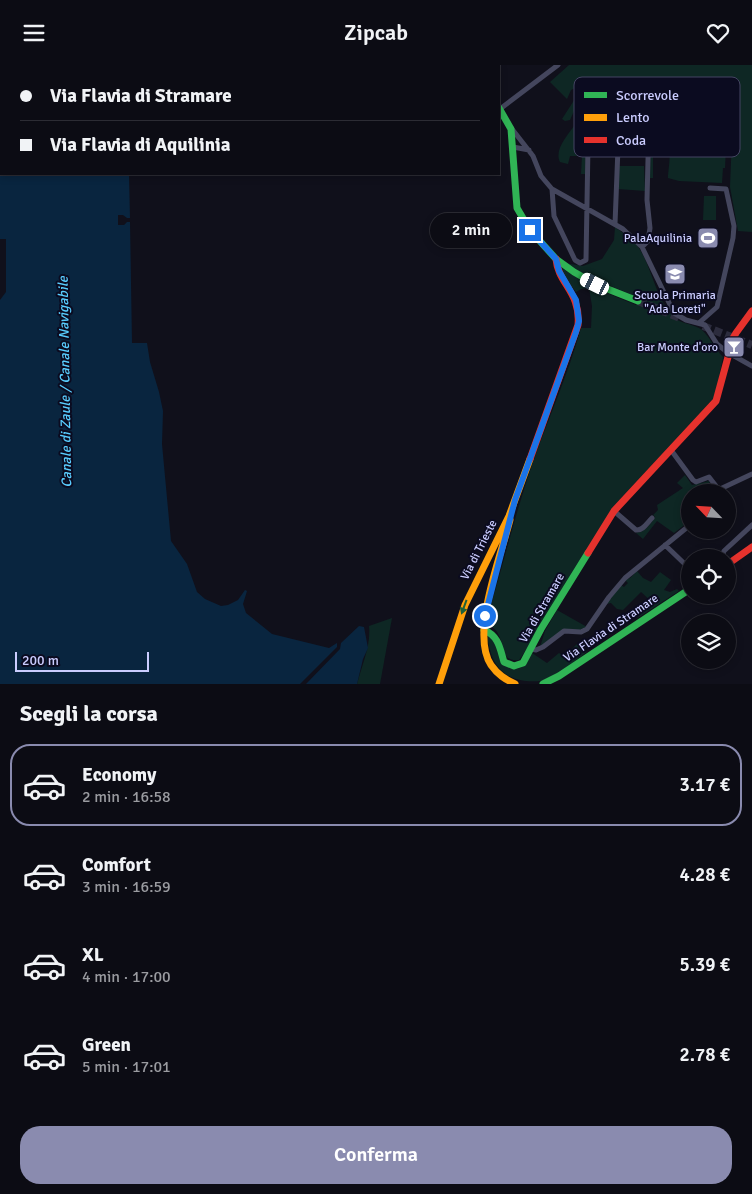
<!DOCTYPE html>
<html lang="it">
<head>
<meta charset="utf-8">
<style>
	body { margin:0; font-family:Signika,sans-serif; background:#1a1a22; color:#f1f3f6; height:100vh; display:flex; flex-direction:column; font-size:19px; white-space:nowrap }
	* { box-sizing:border-box; margin:0 }
	p { font-size:16px; color:#9a9ba0 }
	.icon { flex:none; width:28px; height:28px; fill:none; stroke:currentColor; stroke-width:2; stroke-linecap:round; stroke-linejoin:round }
	.map { position:relative; height:619px; overflow:hidden }
	.sheet { display:flex; flex-direction:column; background:#0c0c14; flex:1 }
	.sheet>* { flex:none }
	.hud { position:absolute; left:0px; top:0px; width:500px; height:110px; box-shadow:0 2px 8px #0003,0 0 0 1px #2c2c34; display:grid; align-content:center; height:110px; padding:0 20px; background:#0c0c14 }
	.needle { width:32px; rotate:295deg }
	.fabs { position:absolute; left:681px; top:419px; display:grid; gap:10px }
	.fabs a { display:grid; place-items:center; width:55px; height:55px; border-radius:50%; background:#0c0c14; box-shadow:0 2px 8px #0003,0 0 0 1px #2c2c34; font-size:25px }
	.scale { position:absolute; left:15px; bottom:12px; width:134px; box-sizing:border-box; padding-left:5px; border:2px solid #cbcdff; border-top:0; font-size:14px; line-height:18px; white-space:nowrap; color:#cbcdff; -webkit-text-stroke:4px #0b0b20; paint-order:stroke }
	.end { position:absolute; width:22px; height:22px; margin:-11px; border:6px solid #1a73e8; background:#fff; box-shadow:0 0 0 2px #fff }
	.from { border-radius:50% }
	.bubble { position:absolute; height:35px; border-radius:18px; background:#0c0c14; box-shadow:0 2px 8px #0003,0 0 0 1px #2c2c34; font-size:16px; font-weight:600; line-height:35px; text-align:center }
	.car { position:absolute; width:15px; height:30px; margin:-15px -8px; border-radius:6px; box-shadow:0 0 4px 1px #0007; background:linear-gradient(#fff 24%,#345 0 40%,#fff 0 76%,#345 0 86%,#fff 0) }
	.hud b { display:flex; align-items:center; gap:18px; height:48px; font-size:19px }
	.hud b+b { border-top:1px solid #2c2c34 }
	.hud i { width:12px; height:12px; background:#f1f3f6 }
	ul { padding:0; list-style:none }
	li { display:flex; align-items:center; gap:15px; height:82px; margin:0 10px 8px; padding:0 10px; border:2px solid transparent; border-radius:20px }
	li div { flex:1 }
	li b { display:block; font-size:19px }
	li em { font-style:normal; font-weight:600 }
	li.on { border-color:#8a8baf }
	li>.icon { width:45px; height:45px; stroke-width:1.5 }
	h2 { padding:0 20px; font-size:22px; line-height:60px }
	.cta { display:flex; gap:10px; margin-top:auto; padding:10px 20px }
	.cta a { flex:1; height:58px; border-radius:20px; background:#8a8baf; color:#fff; font-size:20px; font-weight:600; line-height:58px; text-align:center }
	header { display:flex; justify-content:space-between; align-items:center; height:65px; padding:0 20px; background:#0c0c14; font-size:22px; font-weight:600 }
	.map>svg:first-child { display:block }
	.green { fill:#0e2724 }
	.water { fill:#09253f }
	.lines { fill:none; stroke-linecap:round; stroke-linejoin:round }
	.stream { stroke:#09253f; stroke-width:1 }
	.primary-tunnel { stroke:#2c2c3d; stroke-width:8; stroke-dasharray:8 4; stroke-linecap:butt }
	.street { stroke:#44465d; stroke-width:5 }
	.fast { stroke:#30b455; stroke-width:7 }
	.slow { stroke:#ff9f0a; stroke-width:7 }
	.jam { stroke:#e5322d; stroke-width:7 }
	.oneway { fill:#1e603a }
	.route { stroke:#1a73e8; stroke-width:6 }
	.labels { text-anchor:middle; dominant-baseline:central; stroke-width:4; stroke-linejoin:round; paint-order:stroke }
	.poi-label { font-size:12px; fill:#cbcdff; stroke:#0b0b20; text-anchor:end }
	.street-label { font-size:12px; fill:#cbcdff; stroke:#0b0b20 }
	.water-label { font-size:14px; font-style:italic; fill:#59cdff; stroke:#0b0b20 }
	.key { fill:#0b0b20; stroke:#454563; stroke-width:1 }
	.key-label { font-size:14px; fill:#cbcdff }
</style>
</head>
<body>
<header><svg class="icon" aria-label="menu" viewBox="0 0 24 24"><path d="M4 6h16M4 12h16M4 18h16"/></svg>Zipcab<svg class="icon" aria-label="heart" viewBox="0 0 24 24"><path d="M12 20l-8-8c-3-5 5-10 8-4 3-6 11-1 8 4z"/></svg></header>
<div class="map">
<svg width="752" height="619" viewBox="0 0 752 619">
	<rect width="100%" height="100%" fill="#10101b"/>
	<path class="green" d="M569 0H752V167L738 166 730 122 733 47 725 49 724 63H727L725 103H723L722 118 679 116 668 113C668 101 675 77 660 73L653 79V113H650L651 51C646 44 642 42 634 44L624 64 621 65 622 49C617 43 612 42 605 43L599 52 594 51 591 57 595 58 587 82 581 83V89H586L585 109H581L582 91H570L568 99 560 97C554 85 567 71 574 61L579 62 589 38 579 35 570 55 565 56 562 54 580 26 575 23 571 25 567 34 550 17Z
		M619 101H644L645 126 618 124Z
		M704 131H716V155H703Z
		M615 162C621 167 631 172 636 179 652 200 654 230 672 250 679 259 690 258 699 263 708 268 715 284 723 292L715 332 613 442 524 588 519 595C500 597 505 580 498 569 497 565 492 562 489 560L491 540C505 493 516 446 532 400 548 354 568 310 581 263H591L592 241 589 223 581 224 576 227 564 212 562 203 592 222 636 240 639 233 583 209 565 198 583 201 602 194 614 175Z
		M685 410 692 420 709 416 712 425 706 427 690 428V433L682 437V446L687 458 674 468 657 456 643 474 636 468C645 467 650 460 655 452L653 450 658 445 657 440 683 423 677 418Z
		M637 506 643 513 651 517 660 507 671 515 664 525 670 527 677 524 679 526 636 554 652 537 641 527 623 545 617 544 611 538 606 539 621 520 624 522 628 518 625 515 630 513Z
		M557 545 587 562 579 565 567 564 540 582 545 566Z
		M392 553 380 619H357C362 600 371 581 369 561Z
		M487 568 494 577 502 599C518 608 524 604 532 588L547 598 559 588 564 591 577 579 587 587C576 595 553 613 541 616 504 619 490 601 487 568Z"/>
	<path class="water" d="M0 0H132V1H1V109H129L130 153H127L123 150H118V160H124L127 157H130L132 278H147L150 297 159 327 163 346 162 379 171 476 187 499 197 527 205 534 221 541 228 540 238 535 245 525 247 526 243 539 246 548 272 569 329 583 337 578V582L300 619H0V235L6 227V174H0Z
		M359 561 364 562 368 583 363 594 357 619H306L340 584 341 578Z"/>
	<g class="lines">
		<path class="stream" d="M372 1V0"/>
		<path class="primary-tunnel" d="M638 236 680 253
			M703 261 752 280"/>
		<path class="street" d="M477 1 478 0
			M500 44 558 0
			M512 64 533 91 541 111 552 124 623 164 642 182 674 248 686 255 705 260 717 279 727 287 752 301
			M513 82 529 85
			M552 124 554 151 575 195 580 198 586 195 588 81C592 69 599 49 610 44 625 51 615 59 620 71
			M615 159 618 83 620 71 624 68 635 47 643 46 648 51 649 55 647 135 650 163 648 176 642 182
			M700 257 717 242 733 173 734 161 726 124 710 123
			M671 385 693 415 696 417 709 412 716 421 718 428
			M718 425 752 409
			M614 446 636 465C643 466 647 458 652 453
			M665 480 690 504
			M722 492 724 486 752 460
			M531 584 536 585 543 582 564 566 581 567 587 564 609 532 625 513 690 460"/>
		<path class="fast" d="M499 43 511 64 517 143 530 165 556 194 574 207 595 219 638 236
			M484 565C499 571 500 584 504 597L514 601 523 598 541 564 588 488
			M543 619 559 611 690 524"/>
		<path class="slow" d="M451 0 453 1
			M510 455C501 490 470 569 491 600 498 610 505 614 515 619
			M439 619 465 540 509 451 530 394"/>
		<path class="jam" d="M530 394 578 260C581 227 558 219 556 194
			M588 488 614 446 716 336 728 292 729 280 736 268 752 246
			M728 499 752 482"/>
	</g>
	<defs><path id="oneway-solid" d="M-6-.8H1V-3.2L6.5 0L1 3.2V.8H-6Z" transform="scale(1.25)"/></defs>
	<use class="oneway" href="#oneway-solid" transform="translate(464 542) rotate(110)"/>
	<g class="lines">
		<path class="route" d="M485 551 515 435 576 267 579 256 576 235 559 206 556 194 530 165"/>
	</g>
	<defs>
		<g id="stadium-square" transform="scale(1.125)"><rect x="-9" y="-9" width="18" height="18" rx="4" fill="#8a8baf" stroke="#0b0b20"/><path d="M0-5a6.5 5 0 1 0 0 10a6.5 5 0 1 0 0-10ZM-3.5-1.8h7v3.6h-7Z" fill="#fff"/></g>
		<g id="school-square" transform="scale(1.125)"><rect x="-9" y="-9" width="18" height="18" rx="4" fill="#8a8baf" stroke="#0b0b20"/><path d="M0-5L7-2L0 1L-7-2ZM-4 1L0 2.5L4 1V4Q0 6-4 4Z" fill="#fff"/></g>
		<g id="bar-square" transform="scale(1.125)"><rect x="-9" y="-9" width="18" height="18" rx="4" fill="#8a8baf" stroke="#0b0b20"/><path d="M-6-5H6L.8 .8V4.5H3.5V6h-7V4.5H-.8V.8Z" fill="#fff"/></g>
	</defs>
	<g fill-rule="evenodd">
		<use href="#stadium-square" x="708" y="173"/>
		<use href="#school-square" x="675" y="209"/>
		<use href="#bar-square" x="734" y="282"/>
	</g>
	<g class="labels">
		<g class="poi-label">
			<text x="692" y="173">PalaAquilinia</text>
			<text x="675" y="230" text-anchor="middle">Scuola Primaria<tspan x="675" dy="14">"Ada Loreti"</tspan></text>
			<text x="718" y="282">Bar Monte d'oro</text>
		</g>
		<g class="street-label">
			<text transform="translate(479 485) rotate(-63)">Via di Trieste</text>
			<text transform="translate(542 543) rotate(-60)">Via di Stramare</text>
			<text transform="translate(611 563) rotate(-34)">Via Flavia di Stramare</text>
		</g>
		<g class="water-label">
			<text transform="translate(65 317) rotate(-91)">Canale di Zaule / Canale Navigabile</text>
		</g>
	</g>
	<rect x="574" y="12" width="166" height="80" rx="8" class="key"/>
	<rect x="584" y="27" width="23" height="6" fill="#30b455"/>
	<rect x="584" y="49" width="23" height="7" fill="#ff9f0a"/>
	<rect x="584" y="72" width="23" height="6" fill="#e5322d"/>
	<g class="key-label">
		<text x="616" y="35">Scorrevole</text>
		<text x="616" y="57">Lento</text>
		<text x="616" y="80">Coda</text>
	</g>
</svg>
<div class="fabs">
<a><svg class="needle" viewBox="-14 -14 28 28"><path d="M0-13l5 13h-10z" fill="#e53935"/><path d="M0 13l5-13h-10z" fill="#9a9ba0"/></svg></a>
<a><svg class="icon" aria-label="locate" viewBox="0 0 24 24"><circle cx="12" cy="12" r="6"/><path d="M12 2v4M12 18v4M2 12h4M18 12h4"/></svg></a>
<a><svg class="icon" aria-label="layers" viewBox="0 0 24 24"><path d="M12 4l9 5-9 5-9-5zM3 14l9 5 9-5"/></svg></a>
</div>
<div class="scale">200 m</div>
<i class="end from" style="left:485px;top:551px"></i>
<i class="end" style="left:530px;top:165px"></i>
<div class="bubble" style="left:430px;top:148px;width:82px">2 min</div>
<i class="car" style="left:595px;top:219px;rotate:296deg"></i>
<div class="hud">
<b><i class="from"></i>Via Flavia di Stramare</b>
<b><i></i>Via Flavia di Aquilinia</b>
</div>
</div>
<section class="sheet">
<h2>Scegli la corsa</h2>
<ul>
<li class="on"><svg class="icon" aria-label="car" viewBox="0 0 24 24"><path d="M5 17H2v-5l4-1 3-4h7l3 4 3 1v5h-3M9 17h6M6 11h13"/><circle cx="7" cy="17" r="2"/><circle cx="17" cy="17" r="2"/></svg><div><b>Economy</b><p>2 min · 16:58</p></div><em>3.17 €</em></li>
<li><svg class="icon" aria-label="car" viewBox="0 0 24 24"><path d="M5 17H2v-5l4-1 3-4h7l3 4 3 1v5h-3M9 17h6M6 11h13"/><circle cx="7" cy="17" r="2"/><circle cx="17" cy="17" r="2"/></svg><div><b>Comfort</b><p>3 min · 16:59</p></div><em>4.28 €</em></li>
<li><svg class="icon" aria-label="car" viewBox="0 0 24 24"><path d="M5 17H2v-5l4-1 3-4h7l3 4 3 1v5h-3M9 17h6M6 11h13"/><circle cx="7" cy="17" r="2"/><circle cx="17" cy="17" r="2"/></svg><div><b>XL</b><p>4 min · 17:00</p></div><em>5.39 €</em></li>
<li><svg class="icon" aria-label="car" viewBox="0 0 24 24"><path d="M5 17H2v-5l4-1 3-4h7l3 4 3 1v5h-3M9 17h6M6 11h13"/><circle cx="7" cy="17" r="2"/><circle cx="17" cy="17" r="2"/></svg><div><b>Green</b><p>5 min · 17:01</p></div><em>2.78 €</em></li>
</ul>
<div class="cta"><a>Conferma</a></div>
</section>
</body>
</html>
